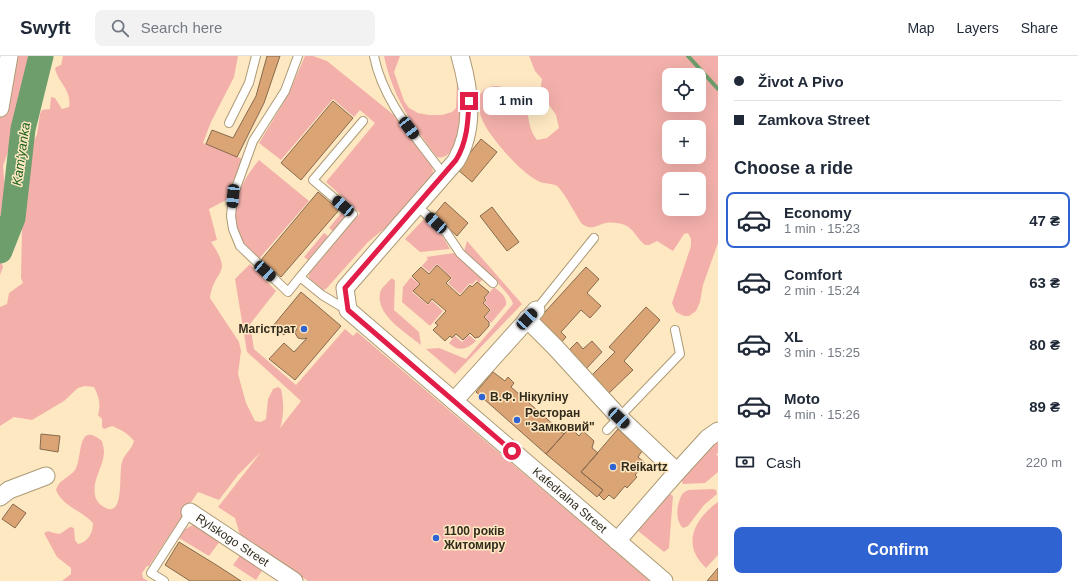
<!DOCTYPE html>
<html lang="en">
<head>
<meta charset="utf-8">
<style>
	body { margin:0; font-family:Helvetica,sans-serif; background:#f2f2f3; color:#1f2937; height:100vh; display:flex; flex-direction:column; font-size:15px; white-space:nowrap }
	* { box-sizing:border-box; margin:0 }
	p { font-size:13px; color:#747a83 }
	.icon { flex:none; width:22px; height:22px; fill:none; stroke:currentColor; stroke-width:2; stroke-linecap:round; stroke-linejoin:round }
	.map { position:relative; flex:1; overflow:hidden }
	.details { display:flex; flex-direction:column; background:#fff; width:360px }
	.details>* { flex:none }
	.banner { display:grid; align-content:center; height:88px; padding:0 16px; background:#fff }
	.buttons { position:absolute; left:662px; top:12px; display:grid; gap:8px }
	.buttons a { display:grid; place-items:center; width:44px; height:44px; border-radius:8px; background:#fff; box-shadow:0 4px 16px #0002; font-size:20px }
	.end { position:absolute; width:18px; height:18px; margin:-9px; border:5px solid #e11d48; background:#fff; box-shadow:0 0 0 2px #fff }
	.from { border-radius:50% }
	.bubble { position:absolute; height:28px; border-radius:8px; background:#fff; box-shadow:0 4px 16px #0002; font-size:13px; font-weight:700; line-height:28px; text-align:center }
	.car { position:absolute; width:12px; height:24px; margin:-12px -6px; border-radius:5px; box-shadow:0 0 3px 1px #0007; background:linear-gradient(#222 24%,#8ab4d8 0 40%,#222 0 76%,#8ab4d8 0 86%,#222 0) }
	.banner b { display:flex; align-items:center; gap:14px; height:38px; font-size:15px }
	.banner b+b { border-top:1px solid #e0e1e3 }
	.banner i { width:10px; height:10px; background:#1f2937 }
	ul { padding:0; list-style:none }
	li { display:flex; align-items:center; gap:12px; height:56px; margin:0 8px 6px; padding:0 8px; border:2px solid transparent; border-radius:8px }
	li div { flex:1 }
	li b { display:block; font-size:15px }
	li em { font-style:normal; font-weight:700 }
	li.active { border-color:#3063d2 }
	li>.icon { width:36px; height:36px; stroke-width:1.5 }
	h2 { padding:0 16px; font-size:18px; line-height:48px }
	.pay { display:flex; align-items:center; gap:10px; height:44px; padding:0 16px; font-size:15px }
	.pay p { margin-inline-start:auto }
	.action { display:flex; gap:8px; margin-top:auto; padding:8px 16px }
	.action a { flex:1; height:46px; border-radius:8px; background:#3063d2; color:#fff; font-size:16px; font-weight:700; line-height:46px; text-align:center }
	header { display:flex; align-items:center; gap:24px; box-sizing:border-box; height:56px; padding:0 20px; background:#fff; border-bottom:1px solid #e0e1e3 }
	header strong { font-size:19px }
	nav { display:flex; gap:22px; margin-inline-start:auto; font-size:14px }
	.search { width:280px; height:36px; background:#f2f2f3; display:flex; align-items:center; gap:10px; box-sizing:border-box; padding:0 14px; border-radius:8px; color:#747a83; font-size:15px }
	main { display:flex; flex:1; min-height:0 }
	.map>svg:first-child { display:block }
	.green { fill:#f3b0ab; fill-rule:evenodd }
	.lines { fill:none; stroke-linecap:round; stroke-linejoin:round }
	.stream { stroke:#6e9e6b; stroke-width:4 }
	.river { stroke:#6e9e6b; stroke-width:25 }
	.building { fill:#daa474; stroke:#876a4f }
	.service-casing { stroke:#ac9a76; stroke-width:10 }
	.minor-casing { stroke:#ac9a76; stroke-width:19 }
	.service { stroke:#fff; stroke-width:8 }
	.minor { stroke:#fff; stroke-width:17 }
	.route { stroke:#e11d48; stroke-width:5 }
	.poi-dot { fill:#3063d2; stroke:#fde8c2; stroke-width:1.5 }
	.labels { text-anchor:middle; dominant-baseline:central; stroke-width:3; stroke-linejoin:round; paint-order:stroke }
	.poi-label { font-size:12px; font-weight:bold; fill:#322b1c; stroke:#fde8c2; text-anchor:start }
	.street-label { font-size:12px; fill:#322b1c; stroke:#fde8c2 }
	.water-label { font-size:13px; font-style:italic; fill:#1e611f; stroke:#fde8c2 }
</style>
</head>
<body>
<header>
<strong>Swyft</strong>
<div class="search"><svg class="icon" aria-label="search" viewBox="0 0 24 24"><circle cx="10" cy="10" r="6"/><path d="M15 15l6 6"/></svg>Search here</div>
<nav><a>Map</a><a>Layers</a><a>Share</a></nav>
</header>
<main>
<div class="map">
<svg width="718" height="525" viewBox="0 0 718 525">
	<rect width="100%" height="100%" fill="#fde8c2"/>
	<path class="green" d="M9 0H32L33 20 26 55 14 78 3 110 6 144 0 204 3 211 0 219V34Z
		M63 0H238L234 21 211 66 203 87 243 103 232 127 228 143 209 153 217 184 211 186C234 220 214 212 210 242L239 286 241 295 238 318 246 347 255 365 261 366 266 363 268 343 273 333 278 331 281 333C284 346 284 360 280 372L301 345 247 296 235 223 250 208 276 235 250 268 254 293 296 329 345 273 353 280 357 276 650 525H308L240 479 235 462 218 451 261 396 238 419 219 444 198 436 149 510H147L142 517 143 522 148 525H62L71 518V512L57 501 44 477 48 475C62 480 59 478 70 471L74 472 75 484 78 488C88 486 93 477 93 467 81 454 63 451 56 434 59 423 69 422 75 414 83 402 76 364 102 385 103 389 104 393 104 397 103 412 92 424 95 439 95 442 99 448 101 449 126 468 118 417 122 406 125 397 132 393 134 385 129 378 120 373 112 370L104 373 102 371V363L98 359C101 348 99 341 94 331L85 330 78 332 64 345 32 364 14 361 0 370V251L7 248 9 237 23 227 21 222 22 174 16 123 18 112 37 79 40 58 42 54 50 53 51 41 55 42 62 53 69 51C72 34 59 28 55 13L56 11 61 9Z
		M305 0H313L327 5 395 60 432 109 433 116 432 122 401 159 368 186 326 233 323 234 309 222V218L360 157 326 126 375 67 360 54 354 61 333 43 281 104 259 87 287 41Z
		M384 0H400L394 16 404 45 409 52 418 57 429 59H442L452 56 456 52 457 28 459 27 464 33C462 48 461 107 437 101 412 68 393 42 384 0Z
		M529 0H718V187L703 229 700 246 696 255 689 260H684L676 256 672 247 691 190V183L688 177 684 178 673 195 657 185 649 189H645C637 183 634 173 625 169 620 167 611 166 606 167 596 169 592 175 582 168 577 161 563 134 557 130 552 127 545 128 540 126 524 119 502 94 492 80 485 71 476 55 479 43 481 28 500 27 510 35 515 39 523 45 525 50 530 62 528 73 537 84L547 82 559 72 556 59 540 36 542 23 535 15ZM669 19H699V49H669ZM669 71H699V101H669ZM669 123H699V153H669Z
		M259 104 309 145 258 204C253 199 247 194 243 189 239 184 238 177 237 172 232 144 242 125 259 104Z
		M342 156 345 160 333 175 329 172Z
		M424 163 442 179 450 193 420 196 405 183Z
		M324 177 328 180 308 204 304 201Z
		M467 185 522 248 455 318 426 293 439 292 466 303 513 248C511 236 474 205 464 196Z
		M454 197 481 220 482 224 479 227 476 224 472 229 470 227 460 238 448 227 452 222 437 208 429 216 422 210 428 203 426 201Z
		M411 221 419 228 412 236 428 249 432 245 443 255 430 270 402 246 403 231Z
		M392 222 395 225 394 254 419 276 421 289C406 276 376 260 380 237 381 232 388 226 392 222Z
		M494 231C500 236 507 240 506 249L491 267 485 261 491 254 484 247 487 244 485 242Z
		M469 279 476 285C467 294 458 296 449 287L455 280 462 286Z
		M718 383V397L716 398 718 400V416L705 427 683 428 681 424Z
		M713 433 716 434 717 438 704 449 688 470 683 472C674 463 677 446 683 437L688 434Z
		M670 438 673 440 669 492 664 496 637 474Z
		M718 446V499L706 512C681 489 694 463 718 446Z
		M193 469 220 485 209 500 179 482 185 473Z
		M241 498 263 513 256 524 233 509Z"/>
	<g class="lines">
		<path class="stream" d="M688 0 718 33"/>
		<path class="river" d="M0 195 13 162 23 73 41 0"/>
	</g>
	<path class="building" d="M267 0H280L264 47 237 101 206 88 212 74 233 82 256 40Z
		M333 45 353 62 301 124 281 107Z
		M481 83 497 96 472 126 457 113Z
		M318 136 339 154 281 221 261 204Z
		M445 146 468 167 457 180 434 159Z
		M492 151 519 186 507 195 480 160Z
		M437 209 451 222 446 227 460 240 470 229 472 231 477 226 489 236 484 242 486 244 483 247 490 254 484 261 489 266V270L479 281 475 282 470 277 463 284 456 278 452 282 450 280 445 285 433 274 438 269 435 267 446 255 432 243 428 248 413 235 420 228 412 220 421 211 429 218Z
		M586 211 599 223 587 237 601 250 590 262 581 254 561 276 566 281 559 289 535 267Z
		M301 236 341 270 295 324 269 303 284 287 294 296 307 282 303 283 298 282 295 277 297 272 293 269 284 279 273 270Z
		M646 251 660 264 624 305 633 314 607 339 590 321 615 296 609 291Z
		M592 285 602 296 584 315 567 296 577 286 583 293Z
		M493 316 505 325 508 321 514 327 511 331 564 378 546 398 476 336Z
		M573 368 578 372 575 376 579 380 583 375 594 385 592 392 598 397 581 416 603 434 597 441 546 398Z
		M618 373 642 395 638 401 645 407 635 419 637 421 627 432 625 430 614 443 609 439 604 444 599 439 603 434 581 416Z
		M41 378 60 380 58 396 40 393Z
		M13 448 26 457 15 472 2 463Z
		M179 486 218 510 241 525H190L165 509Z
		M718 512V525H707Z"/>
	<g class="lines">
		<g class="service-casing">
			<path id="service" d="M298 0 285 35 253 85 233 140 231 160 233 173 240 190 288 236 300 221
				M374 0C383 46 417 82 444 119
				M229 67 249 27 256 0
				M417 150 446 176 460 197 493 227
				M347 254 322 239 300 221 353 158 313 124 363 65
				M536 254 594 182
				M607 374 680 298 675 274
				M164 525 151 517 191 455"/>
		</g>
		<g class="minor-casing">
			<g id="minor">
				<path id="s1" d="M460 0C470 35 475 72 456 105L345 232 348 254 664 525"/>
				<path d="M0 52 9 0"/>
				<path d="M527 263 555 291 619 361 677 416"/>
				<path d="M454 345 536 254"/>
				<path d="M0 441 9 434 46 420"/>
				<path id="s2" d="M190 456 294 525"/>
				<path d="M617 485 677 416 708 382 718 375"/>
			</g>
		</g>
		<use href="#service" class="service"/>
		<use href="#minor" class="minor"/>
	</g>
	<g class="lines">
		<path class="route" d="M469 45C468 67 467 86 456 104L345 232 348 254 512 395"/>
	</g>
	<g class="poi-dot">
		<circle cx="304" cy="273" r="4"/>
		<circle cx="482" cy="341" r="4"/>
		<circle cx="517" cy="364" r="4"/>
		<circle cx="613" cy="411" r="4"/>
		<circle cx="436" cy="482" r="4"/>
	</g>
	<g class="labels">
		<g class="poi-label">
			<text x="296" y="273" text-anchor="end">Магістрат</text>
			<text x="490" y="341">В.Ф. Нікуліну</text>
			<text x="525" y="357">Ресторан<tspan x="525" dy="14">"Замковий"</tspan></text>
			<text x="621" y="411">Reikartz</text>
			<text x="444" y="475">1100 років<tspan x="444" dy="14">Житомиру</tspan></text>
		</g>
		<g class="street-label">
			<text stroke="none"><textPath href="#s1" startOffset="591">Kafedralna Street</textPath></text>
			<text stroke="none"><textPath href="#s2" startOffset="51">Rylskogo Street</textPath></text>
		</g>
		<g class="water-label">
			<text transform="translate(21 98) rotate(-82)">Kam'yanka</text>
		</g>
	</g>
</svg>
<div class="buttons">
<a><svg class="icon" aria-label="locate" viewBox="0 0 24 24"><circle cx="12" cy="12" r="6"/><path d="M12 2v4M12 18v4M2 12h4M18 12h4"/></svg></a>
<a>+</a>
<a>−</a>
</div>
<i class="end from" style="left:512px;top:395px"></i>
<i class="end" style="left:469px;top:45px"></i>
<div class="bubble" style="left:483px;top:31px;width:66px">1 min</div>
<i class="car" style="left:409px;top:72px;rotate:143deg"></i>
<i class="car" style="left:233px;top:140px;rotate:185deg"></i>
<i class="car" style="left:343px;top:150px;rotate:311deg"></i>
<i class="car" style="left:436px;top:167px;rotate:312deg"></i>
<i class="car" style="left:265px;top:215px;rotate:132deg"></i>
<i class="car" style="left:527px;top:263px;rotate:43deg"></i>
<i class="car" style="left:619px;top:362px;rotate:133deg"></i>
</div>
<section class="details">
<div class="banner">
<b><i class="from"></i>Život A Pivo</b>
<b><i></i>Zamkova Street</b>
</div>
<h2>Choose a ride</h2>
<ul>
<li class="active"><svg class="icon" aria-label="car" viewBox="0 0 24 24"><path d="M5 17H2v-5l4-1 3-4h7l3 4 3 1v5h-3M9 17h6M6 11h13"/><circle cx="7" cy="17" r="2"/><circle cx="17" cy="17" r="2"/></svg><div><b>Economy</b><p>1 min · 15:23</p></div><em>47 ₴</em></li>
<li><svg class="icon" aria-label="car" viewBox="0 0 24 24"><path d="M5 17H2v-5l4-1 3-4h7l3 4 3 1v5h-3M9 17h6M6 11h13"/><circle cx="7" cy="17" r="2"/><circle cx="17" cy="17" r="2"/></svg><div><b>Comfort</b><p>2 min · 15:24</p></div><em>63 ₴</em></li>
<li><svg class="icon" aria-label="car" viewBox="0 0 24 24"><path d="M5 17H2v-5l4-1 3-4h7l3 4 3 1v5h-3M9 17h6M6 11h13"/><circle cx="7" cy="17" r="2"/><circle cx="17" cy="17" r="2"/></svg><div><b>XL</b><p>3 min · 15:25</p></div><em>80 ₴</em></li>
<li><svg class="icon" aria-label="car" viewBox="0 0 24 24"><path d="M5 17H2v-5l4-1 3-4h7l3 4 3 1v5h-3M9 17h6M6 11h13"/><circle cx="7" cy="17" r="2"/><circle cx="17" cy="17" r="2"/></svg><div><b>Moto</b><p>4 min · 15:26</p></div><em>89 ₴</em></li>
</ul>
<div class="pay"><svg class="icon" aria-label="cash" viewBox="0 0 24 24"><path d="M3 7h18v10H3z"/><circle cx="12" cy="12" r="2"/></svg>Cash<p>220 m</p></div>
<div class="action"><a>Confirm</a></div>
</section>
</main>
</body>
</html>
